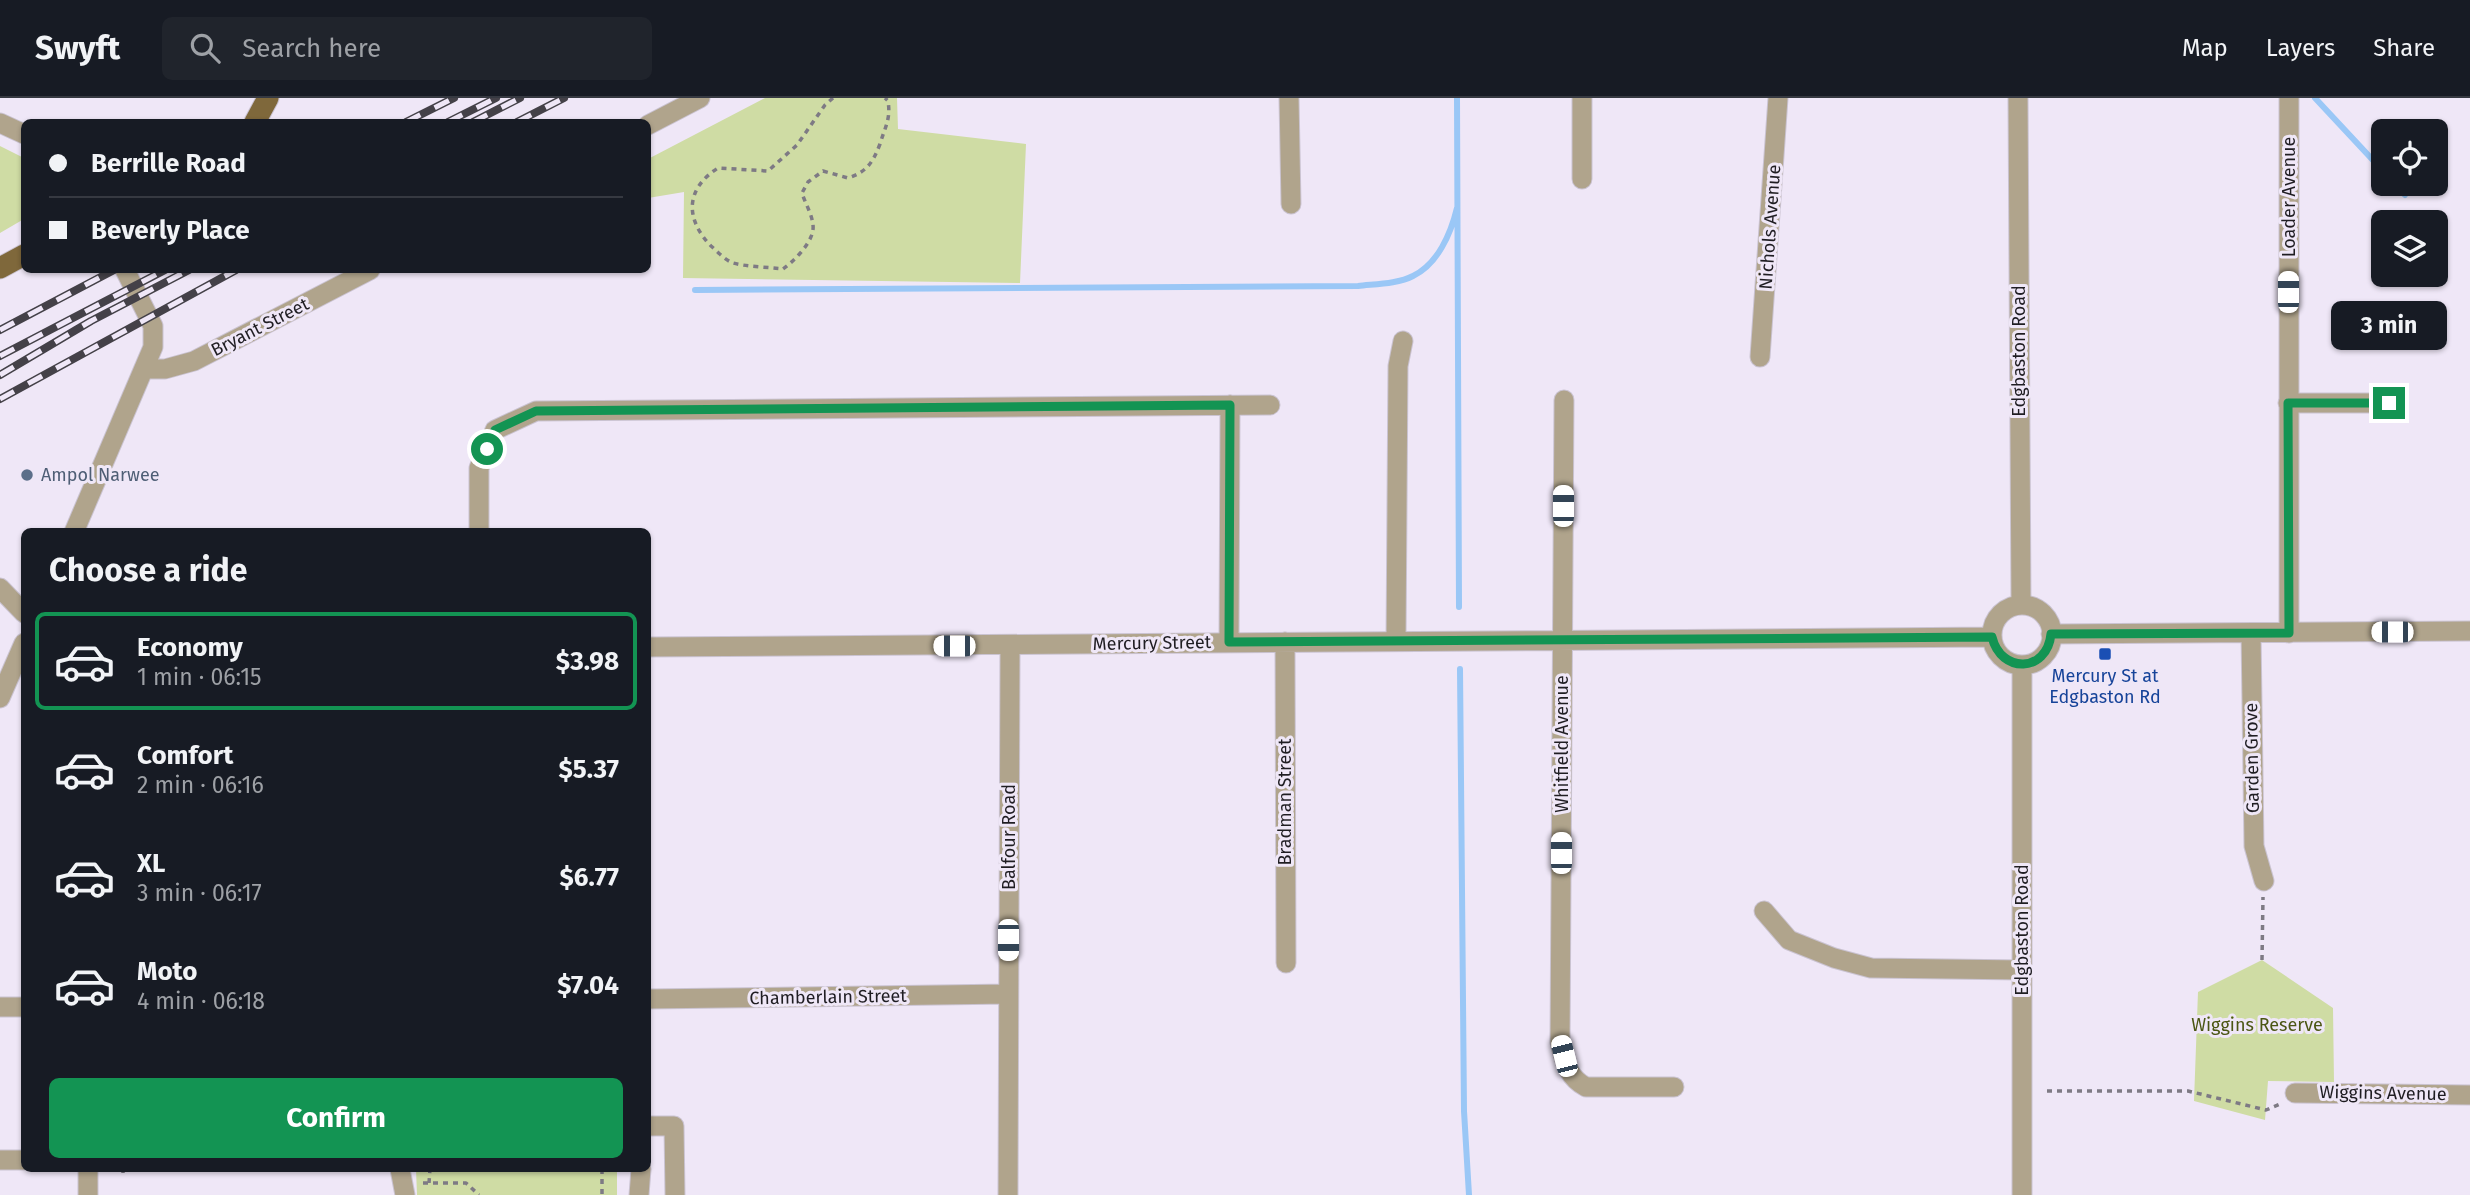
<!DOCTYPE html>
<html lang="en">
<head>
<meta charset="utf-8">
<style>
	body { margin:0; font-family:"Fira Sans",sans-serif; background:#20242c; color:#f1f3f6; height:100vh; display:flex; flex-direction:column; font-size:26px; white-space:nowrap }
	* { box-sizing:border-box; margin:0 }
	p { font-size:23px; color:#9ea1a6 }
	.icon { flex:none; width:38px; height:38px; fill:none; stroke:currentColor; stroke-width:2; stroke-linecap:round; stroke-linejoin:round }
	.map { position:relative; flex:1; overflow:hidden }
	.details { position:absolute; left:21px; top:430px; width:630px; height:644px; display:flex; flex-direction:column; background:#171b24; border-radius:10px; box-shadow:0 2px 5px #0004 }
	.details>* { flex:none }
	.top-card { position:absolute; left:21px; top:21px; width:630px; height:154px; border-radius:10px; box-shadow:0 2px 5px #0004; display:grid; align-content:center; height:154px; padding:0 28px; background:#171b24 }
	.fabs { position:absolute; left:2371px; top:21px; display:grid; gap:14px }
	.fabs a { display:grid; place-items:center; width:77px; height:77px; border-radius:10px; background:#171b24; box-shadow:0 2px 5px #0004; font-size:35px }
	.end { position:absolute; width:32px; height:32px; margin:-16px; border:9px solid #139453; background:#fff; box-shadow:0 0 0 4px #fff }
	.from { border-radius:50% }
	.bubble { position:absolute; height:49px; border-radius:10px; background:#171b24; box-shadow:0 2px 5px #0004; font-size:23px; font-weight:700; line-height:49px; text-align:center }
	.car { position:absolute; width:21px; height:42px; margin:-21px -10px; border-radius:9px; box-shadow:0 0 5px 2px #0007; background:linear-gradient(#fff 24%,#345 0 40%,#fff 0 76%,#345 0 86%,#fff 0) }
	.top-card b { display:flex; align-items:center; gap:24px; height:66px; font-size:26px }
	.top-card b+b { border-top:2px solid #363941 }
	.top-card i { width:18px; height:18px; background:#f1f3f6 }
	ul { padding:0; list-style:none }
	li { display:flex; align-items:center; gap:21px; height:98px; margin:0 14px 10px; padding:0 14px; border:4px solid transparent; border-radius:10px }
	li div { flex:1 }
	li b { display:block; font-size:26px }
	li em { font-style:normal; font-weight:700 }
	li.selected { border-color:#139453 }
	li>.icon { width:63px; height:63px; stroke-width:1.5 }
	h2 { padding:0 28px; font-size:32px; line-height:84px }
	.action { display:flex; gap:14px; margin-top:auto; padding:14px 28px }
	.action a { flex:1; height:80px; border-radius:10px; background:#139453; color:#fff; font-size:28px; font-weight:700; line-height:80px; text-align:center }
	header { display:flex; align-items:center; gap:42px; box-sizing:border-box; height:98px; padding:0 35px; background:#171b24; border-bottom:2px solid #363941 }
	header strong { font-size:33px }
	nav { display:flex; gap:38px; margin-inline-start:auto; font-size:24px }
	.search { width:490px; height:63px; background:#20242c; display:flex; align-items:center; gap:18px; box-sizing:border-box; padding:0 24px; border-radius:10px; color:#9ea1a6; font-size:26px }
	.map>svg:first-child { display:block }
	.green { fill:#cfdca4 }
	.lines { fill:none; stroke-linecap:round; stroke-linejoin:round }
	.stream { stroke:#9ac7f6; stroke-width:6 }
	.minor-casing { stroke:#cac3d1; stroke-width:21 }
	.major-casing { stroke:#cac3d1; stroke-width:23 }
	.path { stroke:#7e7a84; stroke-width:3.5; stroke-dasharray:5 5; stroke-linecap:butt }
	.minor { stroke:#b0a48c; stroke-width:19 }
	.major { stroke:#7f683b; stroke-width:21 }
	.rail-casing { stroke:#444148; stroke-width:8 }
	.rail { stroke:#efe7f7; stroke-width:5; stroke-dasharray:16; stroke-linecap:butt }
	.route { stroke:#139453; stroke-width:9 }
	.service-dot { fill:#5c6f8a; stroke:#efe7f7; stroke-width:2.5 }
	.transit-dot { fill:#1a4fb4; stroke:#efe7f7; stroke-width:2.5 }
	.labels { text-anchor:middle; dominant-baseline:central; stroke-width:6; stroke-linejoin:round; paint-order:stroke }
	.street-label { font-size:18px; fill:#1f1d22; stroke:#efe7f7 }
	.service-label { font-size:18px; fill:#4e5e75; stroke:#efe7f7; text-anchor:start }
	.transit-label { font-size:18px; fill:#164399; stroke:#efe7f7 }
	.park-label { font-size:18px; fill:#4b5613; stroke:#efe7f7 }
</style>
</head>
<body>
<header>
<strong>Swyft</strong>
<div class="search"><svg class="icon" aria-label="search" viewBox="0 0 24 24"><circle cx="10" cy="10" r="6"/><path d="M15 15l6 6"/></svg>Search here</div>
<nav><a>Map</a><a>Layers</a><a>Share</a></nav>
</header>
<div class="map">
<svg width="2470" height="1097" viewBox="0 0 2470 1097">
	<rect width="100%" height="100%" fill="#efe7f7"/>
	<path class="green" d="M765 0H897L898 31 1026 46 1020 185 683 180 684 94 648 100V61Z
		M0 48 24 60V121L0 135Z
		M2262 862 2333 910 2334 984 2268 983 2265 1022 2194 1003 2198 894Z
		M416 1071H617V1097H417Z"/>
	<g class="lines">
		<path class="stream" d="M1457 0 1459 509
			M2315 0 2384 74
			M2395 86 2405 97
			M695 192 1358 188C1375 186 1398 186 1413 178 1438 166 1451 135 1457 110
			M1460 571 1464 1013 1469 1097"/>
		<g class="minor-casing">
			<path id="minor" d="M1289 0 1291 106
				M2018 0 2021 506
				M0 25 24 36
				M648 27 700 0
				M1582 81V0
				M1760 259 1778 0
				M145 271H165L194 263 370 172
				M1564 302 1560 944C1565 963 1567 979 1586 989H1674
				M2288 305H2389
				M74 434 153 249V228L125 172
				M479 434V370L495 332 536 313 1270 307
				M0 490 24 515
				M1992 537a30 30 0 1 1 60 0a30 30 0 1 1-60 0Z
				M2251 535 2254 748 2264 783
				M2289 535V0
				M2051 536 2470 533
				M1396 543 1398 268 1403 243
				M1229 544 1230 307
				M1285 544 1286 865
				M648 549C1096 548 1544 541 1992 539
				M2022 567V1097
				M0 600 24 545
				M1764 813 1789 842 1834 860 1871 870 2022 872
				M648 901 1008 896
				M0 909H24
				M2295 995 2470 997
				M648 1028H674L675 1097
				M0 1062H24
				M88 1071V1097
				M400 1071 405 1097
				M639 1097 641 1071
				M1008 1097 1010 548"/>
		</g>
		<g class="major-casing">
			<path id="major" d="M255 24 268 0
				M0 170 24 157"/>
		</g>
		<path class="path" d="M833 0 825 7 797 47 768 73 718 70C685 91 685 121 711 148 718 154 725 162 733 165 748 169 767 169 783 171 794 163 815 143 813 127 812 116 805 105 802 95L808 84 823 73 848 80C867 74 873 64 880 46 885 29 891 21 888 3L885 0
			M2262 862 2263 799
			M2047 993H2188L2266 1012 2280 1006
			M123 1071V1075
			M602 1071V1097
			M423 1085H466L479 1097
			M429 1085 430 1071"/>
		<use href="#minor" class="minor"/>
		<use href="#major" class="major"/>
		<g class="rail-casing">
			<path id="rail" d="M406 24 454 0
				M448 24 496 0
				M473 24 520 0
				M517 24 564 0
				M0 232 114 172
				M0 258 165 172
				M0 277 91 223 189 172
				M0 301 236 172"/>
		</g>
		<use href="#rail" class="rail"/>
	</g>
	<g class="lines">
		<path class="route" d="M487 351 495 332 536 313 1230 307 1229 544 1992 539C2001 576 2047 575 2051 536L2289 535 2288 305H2389"/>
	</g>
	<circle class="service-dot" cx="27" cy="377" r="7"/>
	<rect class="transit-dot" x="2098" y="549" width="14" height="14" rx="3.5"/>
	<g class="labels">
		<g class="street-label">
			<text transform="translate(2289 99) rotate(-90)">Loader Avenue</text>
			<text transform="translate(1770 129) rotate(-86)">Nichols Avenue</text>
			<text transform="translate(260 229) rotate(-27)">Bryant Street</text>
			<text transform="translate(2019 253) rotate(-90)">Edgbaston Road</text>
			<text transform="translate(1152 545) rotate(-1)">Mercury Street</text>
			<text transform="translate(1562 646) rotate(-90)">Whitfield Avenue</text>
			<text transform="translate(2252 660) rotate(-91)">Garden Grove</text>
			<text transform="translate(1285 704) rotate(-90)">Bradman Street</text>
			<text transform="translate(1009 739) rotate(-90)">Balfour Road</text>
			<text transform="translate(2022 832) rotate(-90)">Edgbaston Road</text>
			<text transform="translate(828 899) rotate(-1)">Chamberlain Street</text>
			<text transform="translate(2383 995) rotate(1)">Wiggins Avenue</text>
		</g>
		<g class="service-label">
			<text x="41" y="377">Ampol Narwee</text>
		</g>
		<g class="transit-label">
			<text x="2105" y="578">Mercury St at<tspan x="2105" dy="21">Edgbaston Rd</tspan></text>
		</g>
		<g class="park-label">
			<text x="2257" y="927">Wiggins Reserve</text>
		</g>
	</g>
</svg>
<div class="fabs">
<a><svg class="icon" aria-label="locate" viewBox="0 0 24 24"><circle cx="12" cy="12" r="6"/><path d="M12 2v4M12 18v4M2 12h4M18 12h4"/></svg></a>
<a><svg class="icon" aria-label="layers" viewBox="0 0 24 24"><path d="M12 4l9 5-9 5-9-5zM3 14l9 5 9-5"/></svg></a>
</div>
<i class="end from" style="left:487px;top:351px"></i>
<i class="end" style="left:2389px;top:305px"></i>
<div class="bubble" style="left:2331px;top:203px;width:116px">3 min</div>
<i class="car" style="left:2288px;top:194px;rotate:0deg"></i>
<i class="car" style="left:1563px;top:408px;rotate:0deg"></i>
<i class="car" style="left:2392px;top:534px;rotate:270deg"></i>
<i class="car" style="left:954px;top:548px;rotate:270deg"></i>
<i class="car" style="left:1561px;top:755px;rotate:0deg"></i>
<i class="car" style="left:1008px;top:842px;rotate:180deg"></i>
<i class="car" style="left:1564px;top:958px;rotate:346deg"></i>
<div class="top-card">
<b><i class="from"></i>Berrille Road</b>
<b><i></i>Beverly Place</b>
</div>
<section class="details">
<h2>Choose a ride</h2>
<ul>
<li class="selected"><svg class="icon" aria-label="car" viewBox="0 0 24 24"><path d="M5 17H2v-5l4-1 3-4h7l3 4 3 1v5h-3M9 17h6M6 11h13"/><circle cx="7" cy="17" r="2"/><circle cx="17" cy="17" r="2"/></svg><div><b>Economy</b><p>1 min · 06:15</p></div><em>$3.98</em></li>
<li><svg class="icon" aria-label="car" viewBox="0 0 24 24"><path d="M5 17H2v-5l4-1 3-4h7l3 4 3 1v5h-3M9 17h6M6 11h13"/><circle cx="7" cy="17" r="2"/><circle cx="17" cy="17" r="2"/></svg><div><b>Comfort</b><p>2 min · 06:16</p></div><em>$5.37</em></li>
<li><svg class="icon" aria-label="car" viewBox="0 0 24 24"><path d="M5 17H2v-5l4-1 3-4h7l3 4 3 1v5h-3M9 17h6M6 11h13"/><circle cx="7" cy="17" r="2"/><circle cx="17" cy="17" r="2"/></svg><div><b>XL</b><p>3 min · 06:17</p></div><em>$6.77</em></li>
<li><svg class="icon" aria-label="car" viewBox="0 0 24 24"><path d="M5 17H2v-5l4-1 3-4h7l3 4 3 1v5h-3M9 17h6M6 11h13"/><circle cx="7" cy="17" r="2"/><circle cx="17" cy="17" r="2"/></svg><div><b>Moto</b><p>4 min · 06:18</p></div><em>$7.04</em></li>
</ul>
<div class="action"><a>Confirm</a></div>
</section>
</div>
</body>
</html>
